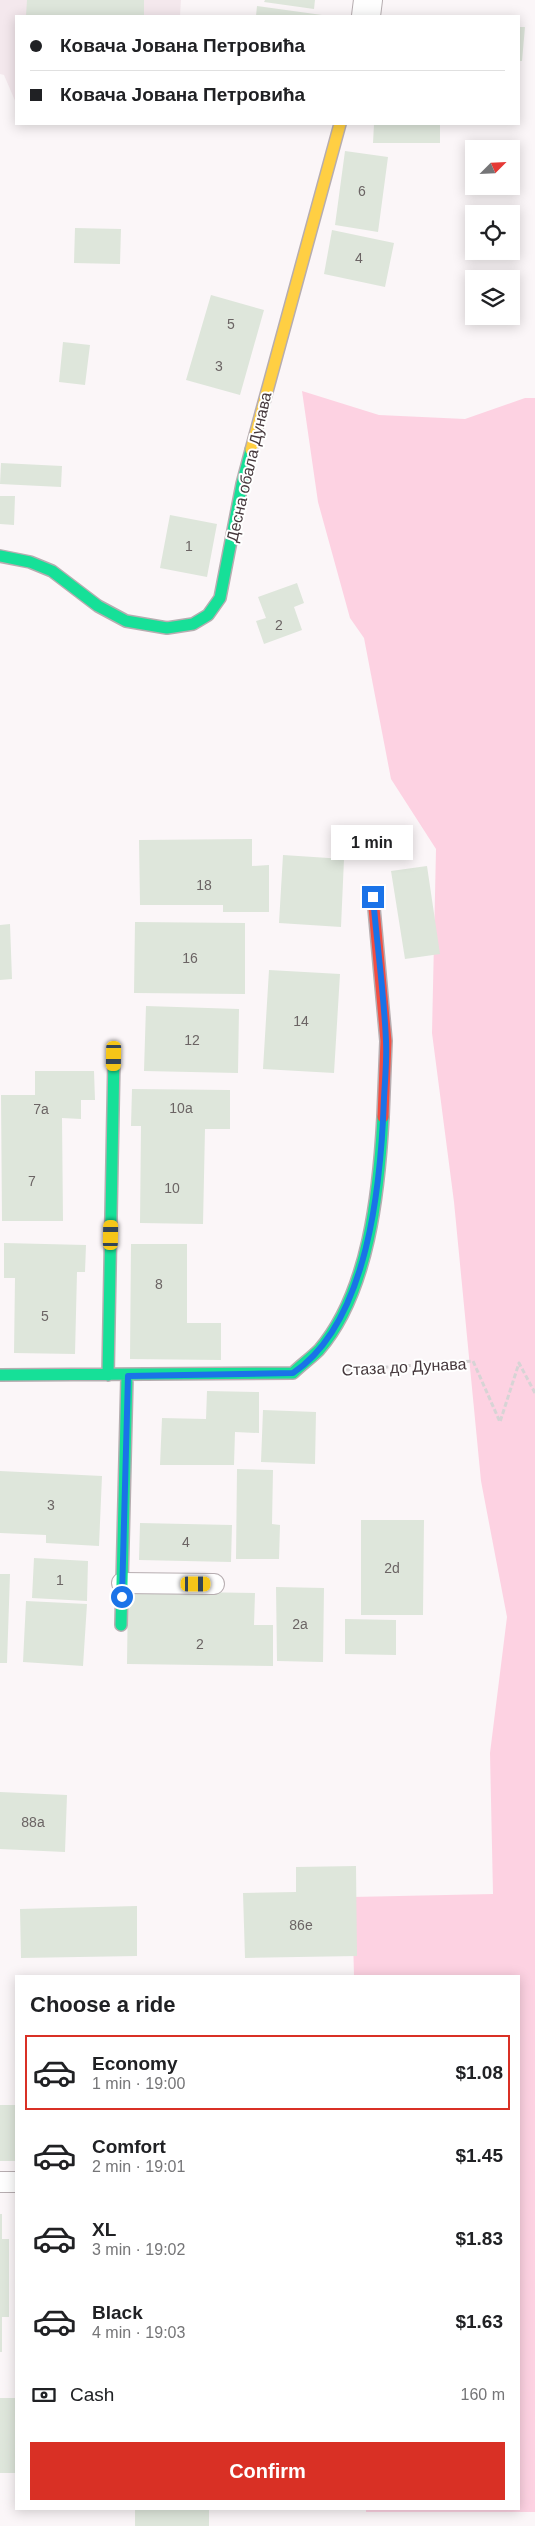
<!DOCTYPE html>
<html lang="en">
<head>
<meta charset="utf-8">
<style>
	body { margin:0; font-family:Helvetica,sans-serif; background:#f2f2f2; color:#202124; height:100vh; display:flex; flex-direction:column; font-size:19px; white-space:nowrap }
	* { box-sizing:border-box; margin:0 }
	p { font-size:16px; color:#757577 }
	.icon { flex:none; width:28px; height:28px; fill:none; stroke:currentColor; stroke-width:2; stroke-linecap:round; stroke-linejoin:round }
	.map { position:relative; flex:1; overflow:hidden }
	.sheet { position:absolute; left:15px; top:1975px; width:505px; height:535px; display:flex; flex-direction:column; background:#fff; border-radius:0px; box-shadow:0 2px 12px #0003 }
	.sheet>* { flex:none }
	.guide { position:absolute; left:15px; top:15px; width:505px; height:110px; border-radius:0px; box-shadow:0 2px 12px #0003; display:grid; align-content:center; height:110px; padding:0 15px; background:#fff }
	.needle { width:32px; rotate:66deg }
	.controls { position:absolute; left:465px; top:140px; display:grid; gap:10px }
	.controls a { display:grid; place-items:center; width:55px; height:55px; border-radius:0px; background:#fff; box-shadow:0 2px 12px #0003; font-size:25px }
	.end { position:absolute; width:22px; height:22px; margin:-11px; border:6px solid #1a73e8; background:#fff; box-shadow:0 0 0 2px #fff }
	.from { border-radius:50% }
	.bubble { position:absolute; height:35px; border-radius:0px; background:#fff; box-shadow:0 2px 12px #0003; font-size:16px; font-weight:800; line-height:35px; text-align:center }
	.car { position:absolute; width:15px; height:30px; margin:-15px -8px; border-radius:6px; box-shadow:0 0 4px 1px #0007; background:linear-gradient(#f5c518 24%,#345 0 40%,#f5c518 0 76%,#345 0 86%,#f5c518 0) }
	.guide b { display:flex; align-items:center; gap:18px; height:48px; font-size:19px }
	.guide b+b { border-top:1px solid #e0e0e0 }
	.guide i { width:12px; height:12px; background:#202124 }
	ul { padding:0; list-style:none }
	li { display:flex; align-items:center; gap:15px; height:75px; margin:0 10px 8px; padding:0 5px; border:2px solid transparent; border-radius:0px }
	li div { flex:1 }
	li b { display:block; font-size:19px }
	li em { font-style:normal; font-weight:800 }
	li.selected { border-color:#d93025 }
	li>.icon { width:45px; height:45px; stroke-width:1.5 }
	h2 { padding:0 15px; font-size:22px; line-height:60px }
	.pay { display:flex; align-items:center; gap:12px; height:55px; padding:0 15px; font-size:19px }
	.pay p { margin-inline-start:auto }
	.button { display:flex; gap:10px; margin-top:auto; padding:10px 15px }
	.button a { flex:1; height:58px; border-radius:0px; background:#d93025; color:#fff; font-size:20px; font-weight:800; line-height:58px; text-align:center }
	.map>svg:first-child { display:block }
	.built { fill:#f4e8ed }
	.green { fill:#fdd2e2 }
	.building { fill:#dee6db }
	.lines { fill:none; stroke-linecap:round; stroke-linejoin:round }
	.lane-casing { stroke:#b6adb0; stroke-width:22 }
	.street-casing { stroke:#b6adb0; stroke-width:30 }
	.fast-casing { stroke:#b6adb0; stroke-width:14 }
	.slow-casing { stroke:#b6adb0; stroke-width:14 }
	.jam-casing { stroke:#b6adb0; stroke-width:14 }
	.path { stroke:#d7d4d5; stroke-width:3; stroke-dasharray:5 2.5; stroke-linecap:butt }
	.lane { stroke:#fefefe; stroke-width:20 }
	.street { stroke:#fefefe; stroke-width:28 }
	.fast { stroke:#16e098; stroke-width:11 }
	.slow { stroke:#ffcf43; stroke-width:11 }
	.jam { stroke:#f24e42; stroke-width:11 }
	.route { stroke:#1a73e8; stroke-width:6 }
	.labels { text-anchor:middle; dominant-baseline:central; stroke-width:4; stroke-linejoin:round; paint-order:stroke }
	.number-label { font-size:14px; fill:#6b6464 }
	.street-label { font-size:16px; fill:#45383c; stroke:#fff }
</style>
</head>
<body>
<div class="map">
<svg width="535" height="2526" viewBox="0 0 535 2526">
	<rect width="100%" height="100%" fill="#fbf6f8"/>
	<path class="built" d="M0 0H181L180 16H16V103L4 75 0 74Z"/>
	<path class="green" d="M302 391 379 415 465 419 525 398H535V2512H366V2509H519V1976H354L352 1897 493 1894 490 1753 507 1617 481 1481 454 1202 432 1033 436 849 391 779 364 638 350 618 318 502Z"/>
	<path class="building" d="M27 0H144V16H26Z
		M265 0H315L314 9 264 2Z
		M257 6 322 15V16H256Z
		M519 27H525L522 61H519Z
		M374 124H440V143H373Z
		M345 151 388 157 378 232 335 225Z
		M75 228 121 229 120 264 74 263Z
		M332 230 394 243 385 287 324 274Z
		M211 295 264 310 240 395 186 380Z
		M63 342 90 345 85 385 59 382Z
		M1 463 62 466 61 487 0 484Z
		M0 496H15L14 525 0 524Z
		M170 515 217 524 207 577 160 568Z
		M297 583 304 603 294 607 302 630 264 644 256 621 266 618 258 597Z
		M252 839V866L269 865V912H223V905H140L139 840Z
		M283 855 344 859 341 927 279 923Z
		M427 866 440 954 405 959 391 871Z
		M135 922 245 923V994L134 993Z
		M10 924 12 979 0 980V925Z
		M269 970 340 974 334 1073 263 1069Z
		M146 1006 239 1009 238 1073 144 1071Z
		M35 1071H94L95 1100H81V1119L62 1118 63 1221H2L1 1095H35Z
		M132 1089 230 1090V1129H205L203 1224 140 1223 141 1126H131Z
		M4 1243 86 1245 85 1272H77L75 1354 14 1353 15 1278H4Z
		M131 1244H187V1323H221V1360L130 1359Z
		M207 1391 259 1392V1433L235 1432 234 1465H160L162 1418 206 1419Z
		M263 1410 316 1412 315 1464 261 1462Z
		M237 1469 273 1470 272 1524 280 1525 279 1559H236Z
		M0 1471 102 1476 99 1546 46 1543V1535L0 1533Z
		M361 1520H424L423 1615H361Z
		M140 1523 232 1525 231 1562 139 1560Z
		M34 1558 88 1561 87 1601 32 1598Z
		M0 1574H10L7 1663H0Z
		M276 1587 324 1588 323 1662 277 1661Z
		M128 1591 255 1593 254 1625H273V1666L127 1664Z
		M26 1601 87 1604 83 1666 23 1662Z
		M345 1619 396 1620V1655L345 1654Z
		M0 1792 67 1795 65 1852 0 1849Z
		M356 1866 357 1956 245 1958 243 1893 296 1892V1867Z
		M137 1906V1956L21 1958 20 1909Z
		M0 2105H16V2161H0Z
		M0 2214H2V2239H9V2317H2V2352H0Z
		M0 2398H16V2473H0Z
		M135 2509H209V2526H135Z"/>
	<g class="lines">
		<g class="lane-casing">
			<path id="lane" d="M122 1583 214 1584
				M0 2182H16"/>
		</g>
		<g class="street-casing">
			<path id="street" d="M366 16 368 0"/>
		</g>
		<g class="fast-casing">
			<path id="fast" d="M0 556 30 562 52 571 98 606 126 621 167 628 193 624 208 615 220 598 242 484 251 450
				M0 1375 293 1373C301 1365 311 1358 319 1350 369 1292 379 1191 383 1117
				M108 1375 114 1056
				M121 1625 127 1376"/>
		</g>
		<g class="slow-casing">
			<path id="slow" d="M251 450 340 124"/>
		</g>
		<g class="jam-casing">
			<path id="jam" d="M373 897 386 1041 383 1117"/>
		</g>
		<path class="path" d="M346 1370 473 1361 500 1422 519 1363 535 1393"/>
		<use href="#lane" class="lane"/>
		<use href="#street" class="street"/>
		<use href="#fast" class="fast"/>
		<use href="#slow" class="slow"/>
		<use href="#jam" class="jam"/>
	</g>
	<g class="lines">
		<path class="route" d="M122 1597 128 1376 293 1373C369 1322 381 1182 384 1098 385 1079 387 1060 386 1041 384 993 377 945 373 897"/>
	</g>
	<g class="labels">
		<g class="number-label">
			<text x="362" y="191">6</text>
			<text x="359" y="258">4</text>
			<text x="231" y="324">5</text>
			<text x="219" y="366">3</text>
			<text x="189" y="546">1</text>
			<text x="279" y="625">2</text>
			<text x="204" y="885">18</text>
			<text x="190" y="958">16</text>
			<text x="301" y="1021">14</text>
			<text x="192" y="1040">12</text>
			<text x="181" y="1108">10a</text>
			<text x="41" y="1109">7a</text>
			<text x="32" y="1181">7</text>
			<text x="172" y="1188">10</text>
			<text x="159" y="1284">8</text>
			<text x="45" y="1316">5</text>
			<text x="51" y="1505">3</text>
			<text x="186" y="1542">4</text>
			<text x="392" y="1568">2d</text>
			<text x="60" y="1580">1</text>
			<text x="300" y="1624">2a</text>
			<text x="200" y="1644">2</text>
			<text x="33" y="1822">88a</text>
			<text x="301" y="1925">86e</text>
		</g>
		<g class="street-label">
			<text transform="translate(249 467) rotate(-77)">Десна обала Дунава</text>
			<text transform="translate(404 1367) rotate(-3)">Стаза до Дунава</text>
		</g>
	</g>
</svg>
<div class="controls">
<a><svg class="needle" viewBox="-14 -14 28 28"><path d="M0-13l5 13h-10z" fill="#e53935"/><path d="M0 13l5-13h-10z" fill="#757577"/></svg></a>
<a><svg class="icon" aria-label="locate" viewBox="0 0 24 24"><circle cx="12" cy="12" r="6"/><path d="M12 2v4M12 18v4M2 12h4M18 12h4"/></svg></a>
<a><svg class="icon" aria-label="layers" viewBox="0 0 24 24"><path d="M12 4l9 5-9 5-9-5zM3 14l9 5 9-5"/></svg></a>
</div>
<i class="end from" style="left:122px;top:1597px"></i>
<i class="end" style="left:373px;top:897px"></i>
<div class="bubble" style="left:331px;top:825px;width:82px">1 min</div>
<i class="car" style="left:114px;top:1056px;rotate:181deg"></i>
<i class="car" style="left:111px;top:1235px;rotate:1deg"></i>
<i class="car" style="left:196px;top:1584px;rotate:90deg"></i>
<div class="guide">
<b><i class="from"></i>Ковача Јована Петровића</b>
<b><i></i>Ковача Јована Петровића</b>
</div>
<section class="sheet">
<h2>Choose a ride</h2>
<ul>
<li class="selected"><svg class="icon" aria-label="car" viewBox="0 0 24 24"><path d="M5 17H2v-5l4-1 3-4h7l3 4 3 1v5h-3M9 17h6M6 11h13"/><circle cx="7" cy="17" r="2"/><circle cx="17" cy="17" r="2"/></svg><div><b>Economy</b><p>1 min · 19:00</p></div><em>$1.08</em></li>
<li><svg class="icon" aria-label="car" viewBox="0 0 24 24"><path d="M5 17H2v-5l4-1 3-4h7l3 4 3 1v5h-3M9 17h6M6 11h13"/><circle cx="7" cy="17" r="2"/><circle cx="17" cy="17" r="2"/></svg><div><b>Comfort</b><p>2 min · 19:01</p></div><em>$1.45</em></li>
<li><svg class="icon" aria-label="car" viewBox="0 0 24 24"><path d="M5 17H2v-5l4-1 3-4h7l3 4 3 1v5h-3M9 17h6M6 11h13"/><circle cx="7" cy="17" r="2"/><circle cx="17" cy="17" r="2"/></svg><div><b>XL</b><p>3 min · 19:02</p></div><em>$1.83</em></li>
<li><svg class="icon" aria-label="car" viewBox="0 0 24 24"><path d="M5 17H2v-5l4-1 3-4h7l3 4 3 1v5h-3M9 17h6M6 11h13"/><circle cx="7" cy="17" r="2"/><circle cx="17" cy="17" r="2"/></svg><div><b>Black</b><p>4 min · 19:03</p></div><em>$1.63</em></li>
</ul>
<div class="pay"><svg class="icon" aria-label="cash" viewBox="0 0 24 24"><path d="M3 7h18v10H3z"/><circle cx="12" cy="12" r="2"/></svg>Cash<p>160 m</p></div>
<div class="button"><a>Confirm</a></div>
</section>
</div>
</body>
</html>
